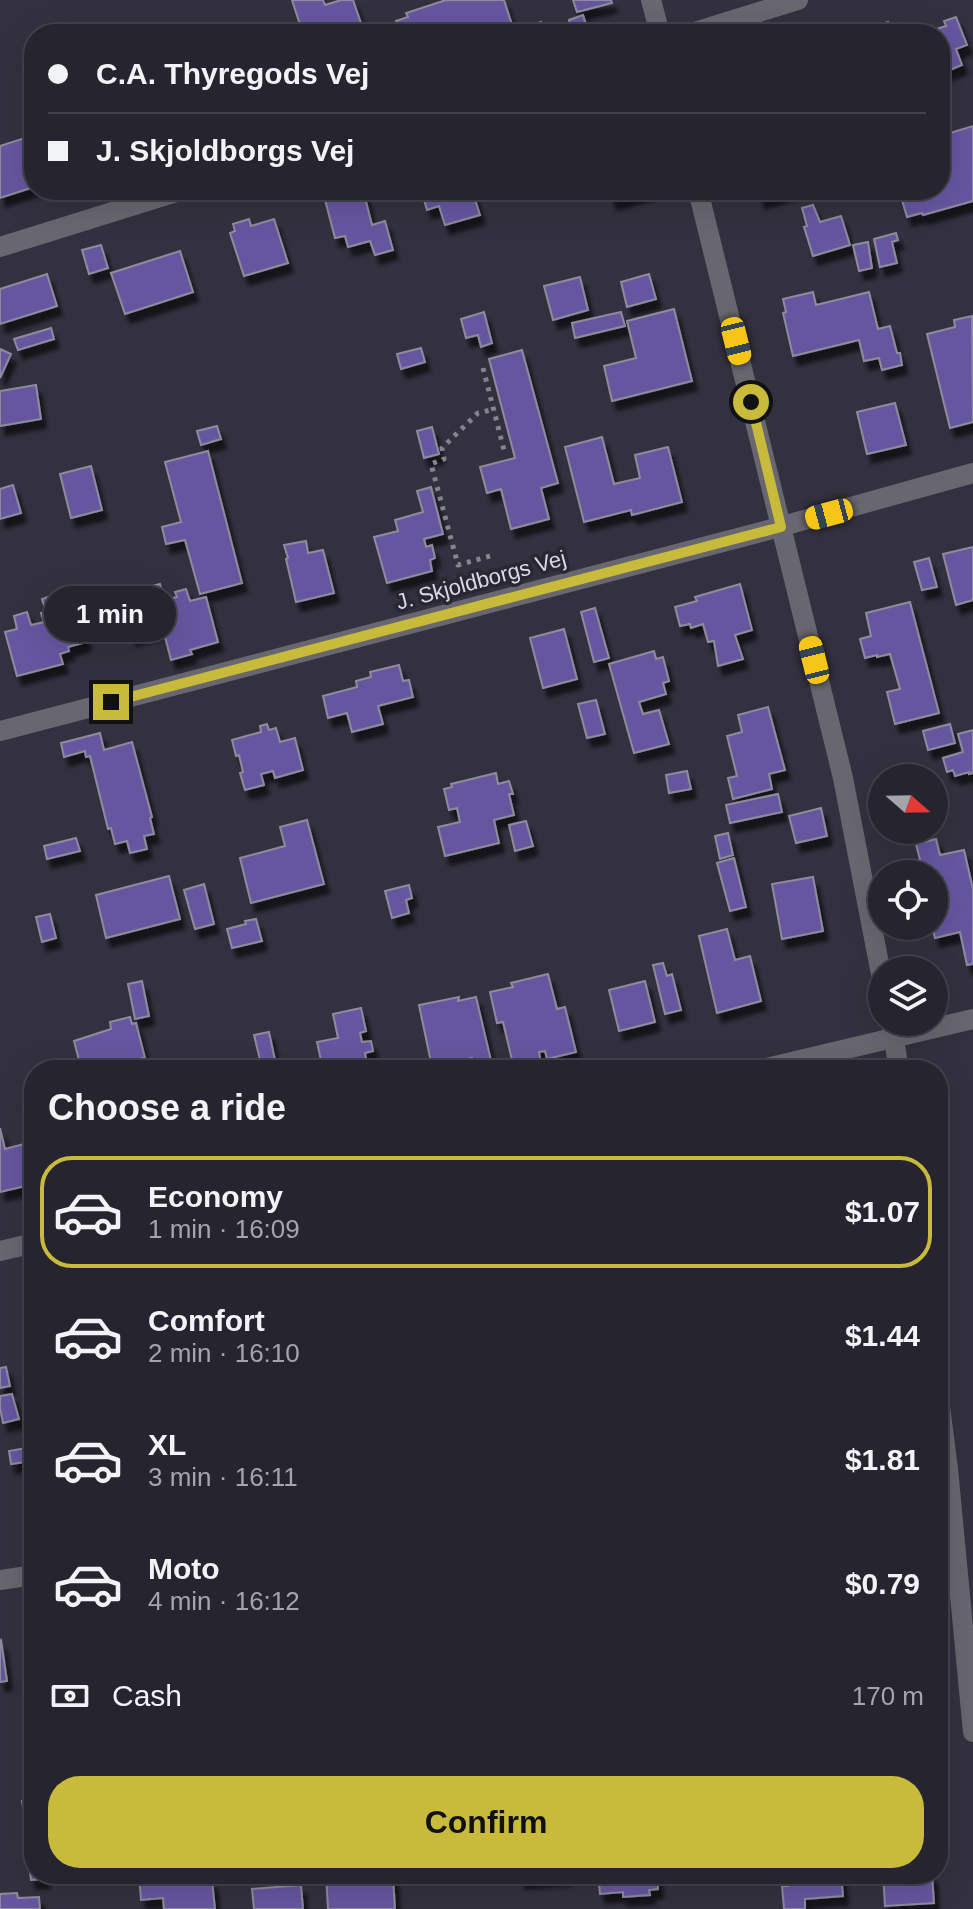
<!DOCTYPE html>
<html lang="en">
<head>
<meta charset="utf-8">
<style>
	body { margin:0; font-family:Helvetica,sans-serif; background:#2e2d37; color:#f1f3f6; height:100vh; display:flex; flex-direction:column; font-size:30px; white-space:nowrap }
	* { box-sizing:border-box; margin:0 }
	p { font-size:26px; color:#a4a5aa }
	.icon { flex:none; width:44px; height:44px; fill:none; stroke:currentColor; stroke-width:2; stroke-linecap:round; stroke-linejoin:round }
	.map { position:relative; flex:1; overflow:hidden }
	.panel { position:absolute; left:24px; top:1060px; width:924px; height:824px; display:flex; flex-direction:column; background:#26252f; border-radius:32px; box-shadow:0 8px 32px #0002,0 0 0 2px #42424b }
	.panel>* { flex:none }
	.top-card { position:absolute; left:24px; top:24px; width:926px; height:176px; border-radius:32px; box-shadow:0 8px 32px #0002,0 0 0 2px #42424b; display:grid; align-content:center; height:176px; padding:0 24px; background:#26252f }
	.needle { width:52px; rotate:110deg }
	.buttons { position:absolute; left:868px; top:764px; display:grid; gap:16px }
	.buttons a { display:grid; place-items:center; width:80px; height:80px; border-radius:50%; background:#26252f; box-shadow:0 8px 32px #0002,0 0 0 2px #42424b; font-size:40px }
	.end { position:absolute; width:36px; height:36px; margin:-18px; border:10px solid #c8bb3b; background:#111; box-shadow:0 0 0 4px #111 }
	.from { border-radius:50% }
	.bubble { position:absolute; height:56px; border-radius:28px; background:#26252f; box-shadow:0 8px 32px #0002,0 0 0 2px #42424b; font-size:26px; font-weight:600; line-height:56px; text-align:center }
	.car { position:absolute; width:24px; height:48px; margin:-24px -12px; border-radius:10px; box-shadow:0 0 6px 2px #0007; background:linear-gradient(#f5c518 24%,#345 0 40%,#f5c518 0 76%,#345 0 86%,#f5c518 0) }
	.top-card b { display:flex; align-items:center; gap:28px; height:76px; font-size:30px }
	.top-card b+b { border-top:2px solid #42424b }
	.top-card i { width:20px; height:20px; background:#f1f3f6 }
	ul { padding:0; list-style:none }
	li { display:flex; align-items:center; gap:24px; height:112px; margin:0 16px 12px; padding:0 8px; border:4px solid transparent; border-radius:32px }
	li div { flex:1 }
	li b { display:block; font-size:30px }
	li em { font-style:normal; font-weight:600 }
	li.active { border-color:#c8bb3b }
	li>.icon { width:72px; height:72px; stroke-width:1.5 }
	h2 { padding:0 24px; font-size:36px; line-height:96px }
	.pay { display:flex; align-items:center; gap:20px; height:88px; padding:0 24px; font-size:30px }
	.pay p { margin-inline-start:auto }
	.button { display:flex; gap:16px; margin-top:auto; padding:16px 24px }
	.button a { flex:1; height:92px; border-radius:32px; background:#c8bb3b; color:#111; font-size:32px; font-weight:600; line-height:92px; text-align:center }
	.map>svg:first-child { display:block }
	.building { fill:#6657a0; stroke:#8d8b9c; stroke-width:2; filter:url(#shadow) }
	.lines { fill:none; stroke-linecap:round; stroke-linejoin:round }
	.path { stroke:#84838e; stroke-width:5; stroke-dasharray:4 6; stroke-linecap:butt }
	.minor { stroke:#68676f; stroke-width:20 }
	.route { stroke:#c8bb3b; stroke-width:10 }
	.labels { text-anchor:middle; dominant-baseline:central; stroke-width:7; stroke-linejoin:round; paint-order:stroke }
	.street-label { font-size:22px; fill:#dbdae3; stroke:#292734 }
</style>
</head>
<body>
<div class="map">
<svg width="973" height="1909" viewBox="0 0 973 1909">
	<defs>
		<filter id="shadow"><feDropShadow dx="5" dy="9" stdDeviation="2" flood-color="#0009"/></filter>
	</defs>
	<rect width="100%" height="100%" fill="#33313f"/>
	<path class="building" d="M292 0H323L325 5 341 0H353L364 32 359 34H303Z
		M446 0H504L514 31 541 22 544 32 570 24 569 20 583 15 589 34H400L396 21 408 17 406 13Z
		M573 0H611L612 3 577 12Z
		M956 17 967 45 956 49 962 65 940 74V34H916L915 32 932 26 933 30 946 26 944 21Z
		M888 22 892 34H871L869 28Z
		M973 126V201L923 215 922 213 907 217 899 190H940V166L943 165 940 155V136Z
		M34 135V187L0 198V146Z
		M345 190H363L372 225 385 221 393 250 375 255 370 241 348 247 345 236 335 238 324 196Z
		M421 190H472L480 215 445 225 439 206 427 210Z
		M609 190H652L612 201Z
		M757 190H793L760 200Z
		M813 205 820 222 841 216 850 245 813 256 804 227 807 226 802 208Z
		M249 219 251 226 274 219 288 263 244 276 230 233 235 231 233 224Z
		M896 233 898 240 892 242 897 263 880 267 874 239Z
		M868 242 872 268 859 271 853 245Z
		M101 245 108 268 89 274 82 250Z
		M180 251 193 292 125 314 111 273Z
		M47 274 57 306 0 324V289Z
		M649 274 656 299 627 307 621 282Z
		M580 277 588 310 553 320 544 286Z
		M813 292 816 305 869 292 878 329 890 326 897 353H900L902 365 882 370 879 358 864 361 859 340 793 356 783 313 786 312 783 299Z
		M674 309 692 381 612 401 604 366 636 358 627 321Z
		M484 312 492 343 481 347 478 335 466 338 461 319Z
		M621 312 625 326 575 338 572 323Z
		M972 316 973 422 950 428 927 334 955 327 954 320Z
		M51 328 54 339 18 350 14 339Z
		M421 348 425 362 401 369 397 354Z
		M0 349 11 354 0 378Z
		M522 350 558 483 541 488 549 519 511 529 501 489 487 493 480 467 515 458 489 359Z
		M36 385 41 419 0 426V391Z
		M895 403 906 445 867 454 857 412Z
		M217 426 221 439 201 445 197 431Z
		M432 427 439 454 424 458 417 431Z
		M602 437 614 484 640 478 635 455 668 447 682 502 632 515 631 510 584 522 565 447Z
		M208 451 242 583 200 594 185 540 166 544 162 527 181 522 165 462Z
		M91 466 102 510 71 518 60 474Z
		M13 485 21 513 0 519V489Z
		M431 487 443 534 424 539 426 547 432 545 435 558 430 560 432 571 387 583 374 537 398 531 395 520 423 512 417 491Z
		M306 541 308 553 323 550 334 593 296 602 286 559 288 558 284 545Z
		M973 547V600L956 605 943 554Z
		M929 558 937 587 922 590 914 562Z
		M160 584 164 600 177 597 175 592 186 589 190 601 206 597 218 642 190 650 192 654 171 660 163 629 131 637 128 621 111 625 104 598Z
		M740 584 752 630 735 635 743 659 718 666 714 641 708 642 703 624 691 628 690 624 680 626 675 607 697 601 695 597Z
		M72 588 86 642 68 647 69 651 60 654 63 664 17 676 5 632 17 629 14 616 27 612 31 625 44 622 41 613 46 612 42 599Z
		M910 602 939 713 895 724 887 692 900 689 890 654 877 657V655L865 658 860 639 871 636 866 613Z
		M595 608 609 658 594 662 581 612Z
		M564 629 577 679 543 688 530 638Z
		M654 651 656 659 663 657 669 681 663 683 666 694 639 702 643 714 659 710 669 744 634 753 609 664Z
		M399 665 403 681 409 680 413 697 378 706 383 724 352 732 347 713 328 718 323 696 357 687 356 681 371 677 370 672Z
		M596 700 605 734 587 738 578 704Z
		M768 707 785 770 769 774 772 789 733 799 728 778 737 776 727 736 742 732 738 715Z
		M267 724 269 730 276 728 280 742 295 738 303 770 275 778 273 771 261 774 264 785 245 790 240 773 243 772 239 755 236 756 232 740 261 732 260 726Z
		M950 724 955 743 928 750 923 731Z
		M973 730V773L969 774V772L955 776 953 770 947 772 943 758 963 752 958 734Z
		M100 733 104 750 132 742 152 817 150 818 154 834 144 836 147 849 130 853 127 841 115 844 111 828 108 829 90 756 86 757 85 751 64 757 61 743Z
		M687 771 691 789 669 793 666 775Z
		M496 773 498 784 509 781 513 794H509L514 815 494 820 499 843 445 856 438 827 460 822 457 808 449 810 444 789 452 787 451 784Z
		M778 794 782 812 730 823 726 805Z
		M821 808 827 836 796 843 789 816Z
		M307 820 324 884 251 903 240 858 285 846 280 827Z
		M526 821 533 846 515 851 509 825Z
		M728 833 733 855 720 859 715 836Z
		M76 838 80 851 47 859 44 846Z
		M936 839 940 855 964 850 973 889V964L967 965 960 932 935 938 932 926H934V874H920L917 861 920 860 916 844Z
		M734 858 746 907 730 911 717 863Z
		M169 876 180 919 106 938 96 895Z
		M813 877 823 931 782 939 772 884Z
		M204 884 214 924 195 929 184 890Z
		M409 885 412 898 406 900 409 913 392 918 385 891Z
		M50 914 56 938 42 942 36 917Z
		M256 919 262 941 232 948 227 929 246 924 245 921Z
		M727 929 735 960 750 956 761 1001 717 1013 699 936Z
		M663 963 667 976 672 974 681 1010 665 1014 653 965Z
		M548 974 557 1009 565 1007 576 1052 547 1059 545 1051 539 1052 542 1070H502L501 1068 511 1067 509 1061 512 1060 503 1022 497 1023 490 992 513 987 511 983Z
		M142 981 149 1016 135 1019 128 984Z
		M645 981 655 1022 619 1031 609 990Z
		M459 997 458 1001 476 997 493 1069 474 1070 472 1058 432 1067 419 1005Z
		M361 1008 366 1031 360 1033 362 1042 371 1041 373 1051 365 1053 368 1070H319L318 1066 322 1065 317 1042 338 1038 333 1014Z
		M130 1017 132 1024 136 1023 145 1058H142L145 1070H117L116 1065 100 1069 99 1064 81 1068 74 1041 111 1029 110 1022Z
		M269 1032 275 1060 261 1064 254 1035Z
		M0 1128 5 1149 24 1144 34 1184 0 1192Z
		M6 1367 10 1386 0 1388V1368Z
		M12 1394 19 1419 3 1423 0 1408V1396Z
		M32 1447 34 1471 27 1472 25 1462 11 1464 9 1451Z
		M1 1640 7 1681 0 1682V1641Z
		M34 1799V1826L26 1827 22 1801Z
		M34 1853V1874H45V1879L31 1880 28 1854Z
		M139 1874H166V1884L212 1880 215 1909H164L163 1898 141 1900Z
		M326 1874H390V1876H393L395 1909H328Z
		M519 1874H568V1876L520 1880Z
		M598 1874H657L658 1889 649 1890 650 1895 623 1897V1892L600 1894Z
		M788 1874H841L843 1896 805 1899V1909H784L782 1886H788Z
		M883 1874H932L934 1903 885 1906Z
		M301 1885 303 1909H254L252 1889Z
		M17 1893 18 1898 39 1897 40 1909H0V1894Z"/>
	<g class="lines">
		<path class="path" d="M483 368 505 454
			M490 556 458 565 431 464 444 459 442 448 478 413 495 409"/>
		<path class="minor" d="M651 0 660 34
			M688 34 798 0
			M698 190 843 778 882 979
			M0 247 183 190
			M0 731 761 532 973 473
			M891 1022 899 1070
			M758 1070 973 1019
			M0 1251 34 1243
			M938 1391 948 1469 973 1732
			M0 1580 34 1575"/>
	</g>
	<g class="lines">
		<path class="route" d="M111 702 781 527 751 402"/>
	</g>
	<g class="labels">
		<g class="street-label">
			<text transform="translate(481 580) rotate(-15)">J. Skjoldborgs Vej</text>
		</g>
	</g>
</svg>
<div class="buttons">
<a><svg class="needle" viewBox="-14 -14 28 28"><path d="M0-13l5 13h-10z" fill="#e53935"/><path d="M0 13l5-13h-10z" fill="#a4a5aa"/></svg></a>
<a><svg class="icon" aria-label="locate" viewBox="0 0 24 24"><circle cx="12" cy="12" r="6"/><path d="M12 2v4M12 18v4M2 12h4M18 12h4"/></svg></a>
<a><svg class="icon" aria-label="layers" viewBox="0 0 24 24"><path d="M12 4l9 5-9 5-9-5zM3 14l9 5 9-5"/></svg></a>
</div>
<i class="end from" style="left:751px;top:402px"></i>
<i class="end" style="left:111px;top:702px"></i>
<div class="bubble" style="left:44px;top:586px;width:132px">1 min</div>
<i class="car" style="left:736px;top:341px;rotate:166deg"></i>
<i class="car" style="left:829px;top:514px;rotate:255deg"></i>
<i class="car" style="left:814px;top:660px;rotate:346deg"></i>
<div class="top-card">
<b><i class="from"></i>C.A. Thyregods Vej</b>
<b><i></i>J. Skjoldborgs Vej</b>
</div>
<section class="panel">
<h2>Choose a ride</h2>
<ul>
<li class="active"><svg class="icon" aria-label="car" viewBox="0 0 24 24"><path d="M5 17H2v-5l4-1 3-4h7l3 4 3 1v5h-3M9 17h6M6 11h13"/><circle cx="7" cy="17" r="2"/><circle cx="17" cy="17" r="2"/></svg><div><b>Economy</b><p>1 min · 16:09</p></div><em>$1.07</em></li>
<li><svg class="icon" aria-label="car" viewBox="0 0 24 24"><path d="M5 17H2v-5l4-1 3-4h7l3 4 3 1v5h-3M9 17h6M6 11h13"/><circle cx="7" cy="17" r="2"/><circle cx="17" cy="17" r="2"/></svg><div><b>Comfort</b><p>2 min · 16:10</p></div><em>$1.44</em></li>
<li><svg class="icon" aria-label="car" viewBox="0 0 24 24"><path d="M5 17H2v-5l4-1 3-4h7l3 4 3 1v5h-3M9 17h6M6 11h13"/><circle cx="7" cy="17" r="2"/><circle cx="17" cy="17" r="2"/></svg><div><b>XL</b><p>3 min · 16:11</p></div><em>$1.81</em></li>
<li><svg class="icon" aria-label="car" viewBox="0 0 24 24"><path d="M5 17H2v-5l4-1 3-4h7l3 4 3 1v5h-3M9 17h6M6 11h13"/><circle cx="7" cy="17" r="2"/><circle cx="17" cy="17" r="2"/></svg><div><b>Moto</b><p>4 min · 16:12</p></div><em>$0.79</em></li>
</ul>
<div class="pay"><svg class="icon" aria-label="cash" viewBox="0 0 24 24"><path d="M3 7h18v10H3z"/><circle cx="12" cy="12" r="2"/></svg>Cash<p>170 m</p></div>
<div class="button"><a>Confirm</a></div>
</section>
</div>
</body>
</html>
